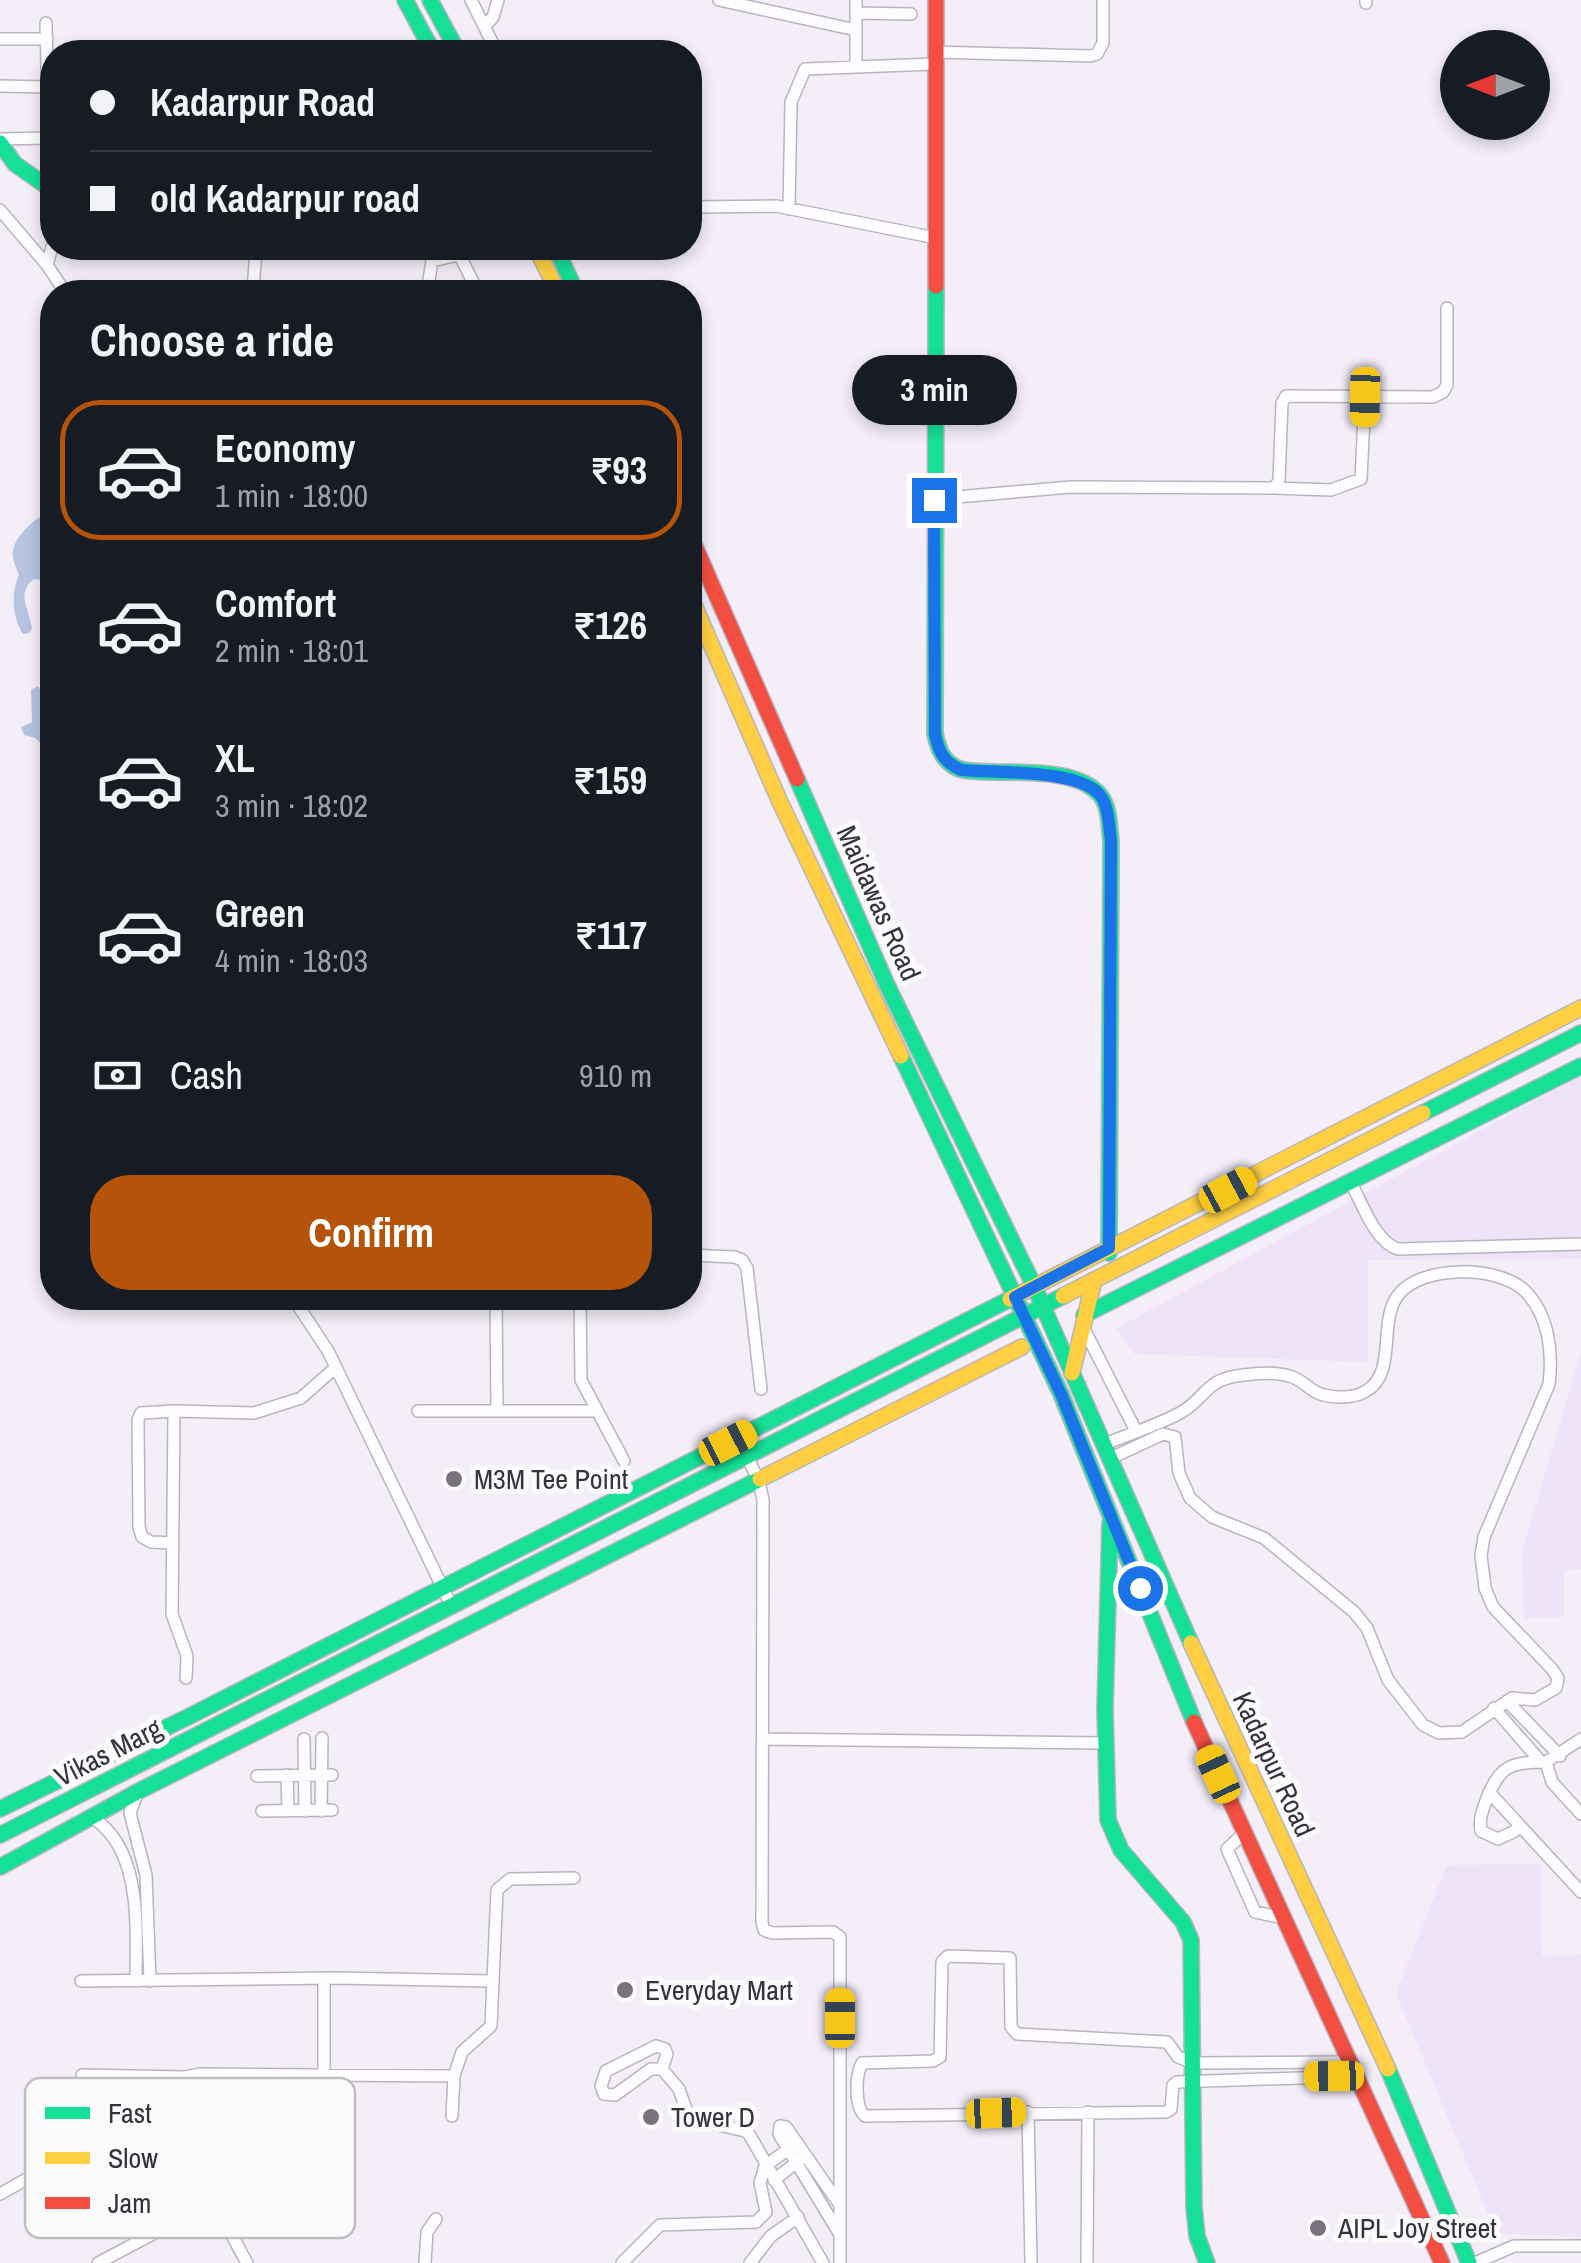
<!DOCTYPE html>
<html lang="en">
<head>
<meta charset="utf-8">
<style>
	body { margin:0; font-family:"Archivo Narrow",sans-serif; background:#20242c; color:#f1f3f6; height:100vh; display:flex; flex-direction:column; font-size:38px; white-space:nowrap }
	* { box-sizing:border-box; margin:0 }
	p { font-size:32px; color:#9ea1a6 }
	.icon { flex:none; width:55px; height:55px; fill:none; stroke:currentColor; stroke-width:2; stroke-linecap:round; stroke-linejoin:round }
	.map { position:relative; flex:1; overflow:hidden }
	.side { position:absolute; left:40px; top:280px; width:662px; height:1030px; display:flex; flex-direction:column; background:#171b24; border-radius:40px; box-shadow:0 5px 15px #0003 }
	.side>* { flex:none }
	.banner { position:absolute; left:40px; top:40px; width:662px; height:220px; border-radius:40px; box-shadow:0 5px 15px #0003; display:grid; align-content:center; height:220px; padding:0 50px; background:#171b24 }
	.needle { width:65px; rotate:270deg }
	.tools { position:absolute; left:1440px; top:30px; display:grid; gap:20px }
	.tools a { display:grid; place-items:center; width:110px; height:110px; border-radius:50%; background:#171b24; box-shadow:0 5px 15px #0003; font-size:50px }
	.end { position:absolute; width:45px; height:45px; margin:-22px; border:12px solid #1a73e8; background:#fff; box-shadow:0 0 0 5px #fff }
	.from { border-radius:50% }
	.bubble { position:absolute; height:70px; border-radius:35px; background:#171b24; box-shadow:0 5px 15px #0003; font-size:32px; font-weight:700; line-height:70px; text-align:center }
	.car { position:absolute; width:30px; height:60px; margin:-30px -15px; border-radius:12px; box-shadow:0 0 8px 2px #0007; background:linear-gradient(#f5c518 24%,#345 0 40%,#f5c518 0 76%,#345 0 86%,#f5c518 0) }
	.banner b { display:flex; align-items:center; gap:35px; height:95px; font-size:38px }
	.banner b+b { border-top:2px solid #363941 }
	.banner i { width:25px; height:25px; background:#f1f3f6 }
	ul { padding:0; list-style:none }
	li { display:flex; align-items:center; gap:30px; height:140px; margin:0 20px 15px; padding:0 30px; border:5px solid transparent; border-radius:40px }
	li div { flex:1 }
	li b { display:block; font-size:38px }
	li em { font-style:normal; font-weight:700 }
	li.current { border-color:#b45309 }
	li>.icon { width:90px; height:90px; stroke-width:1.5 }
	h2 { padding:0 50px; font-size:45px; line-height:120px }
	.pay { display:flex; align-items:center; gap:25px; height:110px; padding:0 50px; font-size:38px }
	.pay p { margin-inline-start:auto }
	.cta { display:flex; gap:20px; margin-top:auto; padding:20px 50px }
	.cta a { flex:1; height:115px; border-radius:40px; background:#b45309; color:#fff; font-size:40px; font-weight:700; line-height:115px; text-align:center }
	.map>svg:first-child { display:block }
	.built { fill:#eee3f9 }
	.water { fill:#b6c4e2 }
	.lines { fill:none; stroke-linecap:round; stroke-linejoin:round }
	.street-casing { stroke:#b9b4be; stroke-width:14 }
	.fast-casing { stroke:#b9b4be; stroke-width:18 }
	.slow-casing { stroke:#b9b4be; stroke-width:18 }
	.jam-casing { stroke:#b9b4be; stroke-width:18 }
	.street { stroke:#fdfcfe; stroke-width:11 }
	.fast { stroke:#16e098; stroke-width:15 }
	.slow { stroke:#ffcf43; stroke-width:15 }
	.jam { stroke:#f24e42; stroke-width:15 }
	.route { stroke:#1a73e8; stroke-width:12 }
	.poi-dot { fill:#79737f; stroke:#fbfbfb; stroke-width:4 }
	.labels { text-anchor:middle; dominant-baseline:central; stroke-width:10; stroke-linejoin:round; paint-order:stroke }
	.street-label { font-size:28px; fill:#37313e; stroke:#fbfbfb }
	.poi-label { font-size:28px; fill:#37313e; stroke:#fbfbfb; text-anchor:start }
	.key { fill:#fbfbfb; stroke:#c0bec2; stroke-width:2.5 }
	.key-label { font-size:28px; fill:#37313e }
</style>
</head>
<body>
<div class="map">
<svg width="1581" height="2263" viewBox="0 0 1581 2263">
	<rect width="100%" height="100%" fill="#f3eef8"/>
	<path class="built" d="M1581 1076V1259L1368 1260V1362L1134 1354 1117 1328Z
		M1581 1352V1569L1564 1570V1617L1524 1618 1521 1555Z
		M1541 1864 1542 1956 1581 1955V2237L1496 2233 1396 1993 1447 1865Z"/>
	<path class="water" d="M42 515 52 543V582L34 579C15 593 30 609 32 629L29 633 23 634C12 617 11 592 19 575 17 569 14 564 13 558 10 540 30 524 42 515Z
		M38 686 50 706 46 730 52 744 44 746 35 738 24 735 21 727 32 722 31 690Z"/>
	<g class="lines">
		<g class="street-casing">
			<path id="street" d="M471 0 497 52
				M719 0 856 30
				M856 0V66
				M1366 3V0
				M856 13 911 14
				M46 23 49 157
				M485 26 493 17 498 0
				M0 39H47
				M494 52H565
				M934 52 1090 56 1097 54 1103 43V0
				M0 86 46 87
				M0 139 48 138
				M690 207 776 206 936 238
				M789 209 791 102 805 69 934 64
				M0 210 47 265 65 292
				M456 248 478 292
				M47 265 52 247
				M253 292 256 248
				M427 292 432 261 458 255
				M1274 488 1331 490 1361 479 1365 397
				M934 499 1071 487 1274 488 1279 481 1282 403 1286 396 1433 397 1443 392 1447 385V308
				M1351 1183C1362 1203 1375 1242 1398 1249L1581 1244
				M690 1255 735 1257 742 1260 747 1268 761 1389
				M293 1298 328 1351 451 1605
				M496 1298 497 1411
				M580 1298 581 1380 624 1461
				M1082 1325 1136 1431
				M418 1411H596
				M1103 1445C1128 1434 1156 1426 1180 1413 1207 1398 1204 1379 1243 1375 1258 1373 1275 1372 1289 1376 1299 1378 1306 1386 1314 1391 1327 1399 1354 1399 1366 1391 1398 1373 1377 1320 1399 1294 1422 1265 1499 1265 1525 1291 1549 1315 1553 1353 1549 1384L1484 1537 1481 1555 1485 1588 1493 1607 1552 1669 1558 1678 1556 1688 1535 1700 1512 1698 1462 1732 1439 1733 1423 1725 1388 1680 1367 1628 1354 1612 1264 1538 1212 1517 1190 1498 1179 1473 1175 1437 1163 1434 1109 1459
				M747 1456 759 1482 763 1500 762 1922 764 1930 772 1933 833 1932 840 1937V2263
				M173 1543 151 1542 142 1537 139 1527 138 1420 141 1413 174 1411
				M186 1678 187 1656 172 1614 174 1411 254 1413 301 1398 335 1368
				M1507 1701 1560 1756
				M1494 1708 1541 1762
				M304 1739 305 1811
				M763 1739 1105 1743
				M1581 1739 1546 1762 1552 1782 1581 1814
				M287 1775 288 1811
				M257 1776 332 1775
				M1489 1792 1581 1892
				M137 1794 130 1813 146 1875 150 1981
				M262 1811 332 1810
				M321 1811 322 1738
				M93 1818C143 1850 136 1930 136 1981
				M1515 1831 1498 1839 1481 1831C1479 1820 1482 1811 1486 1801 1499 1766 1510 1762 1546 1762
				M1245 1832 1227 1849 1255 1912 1284 1918
				M324 1978V2074
				M81 1981 336 1978 491 1981
				M656 2046 665 2049 667 2054 662 2069H651L615 2095 604 2094 601 2086 606 2071Z
				M1351 2062 1194 2063 1178 2057 1167 2042 1017 2034 1011 2027 1010 1958 948 1956 942 1962 940 2057 933 2061 862 2063C855 2076 855 2108 865 2116L1166 2112 1171 2109 1173 2085 1177 2082 1358 2076
				M662 2069 679 2089 688 2115 692 2119 745 2131 749 2134 823 2263
				M82 2075 185 2077
				M1028 2112 1031 2263
				M452 2116 454 2076 462 2052 491 2026 497 1890 510 1879 574 1878
				M765 2166 794 2145
				M774 2180 802 2158
				M0 2194 185 2090
				M839 2233 779 2134 780 2126 786 2127 840 2205
				M98 2263 217 2200
				M247 2263 216 2206 227 2183 230 2162 185 2090V2077L200 2074 454 2076
				M425 2263 427 2232 436 2219
				M622 2263 660 2225 756 2222 766 2212 760 2183 765 2166
				M750 2263 771 2236 798 2217
				M1087 2263 1088 2112
				M1475 2263 1514 2246H1581"/>
		</g>
		<g class="fast-casing">
			<path id="fast" d="M405 0 433 52
				M430 0 458 52
				M0 143 15 164 52 190
				M556 248 576 292
				M936 286 935 734C938 748 942 759 955 767 966 773 981 771 994 772 1024 773 1078 769 1100 795 1110 807 1109 827 1111 841L1109 1253
				M797 779 887 985 1034 1286 1191 1643
				M901 1056 1061 1394 1194 1722
				M1423 1113 1581 1033
				M1084 1315 1581 1066
				M1110 1523 1105 1709 1108 1820 1121 1850 1183 1922 1191 1940 1194 2207 1197 2236 1207 2263
				M0 1809 190 1716 1010 1299
				M0 1835 1063 1296
				M0 1867 139 1791 760 1479
				M1388 2069 1469 2263"/>
		</g>
		<g class="slow-casing">
			<path id="slow" d="M536 248 558 292
				M690 596 780 802 901 1056
				M1063 1296 1423 1113
				M1010 1299 1581 1008
				M1072 1373 1094 1280
				M760 1479 1022 1347
				M1191 1643 1388 2069"/>
		</g>
		<g class="jam-casing">
			<path id="jam" d="M936 286V0
				M690 535 797 779
				M1194 1722 1442 2263"/>
		</g>
		<use href="#street" class="street"/>
		<use href="#fast" class="fast"/>
		<use href="#slow" class="slow"/>
		<use href="#jam" class="jam"/>
	</g>
	<g class="lines">
		<path class="route" d="M934 500 935 734C939 753 944 762 961 770 994 773 1079 769 1100 795 1109 806 1109 827 1111 841L1109 1248 1015 1297 1061 1394 1140 1588"/>
	</g>
	<g class="poi-dot">
		<circle cx="454" cy="1479" r="10"/>
		<circle cx="625" cy="1990" r="10"/>
		<circle cx="651" cy="2117" r="10"/>
		<circle cx="1318" cy="2228" r="10"/>
	</g>
	<g class="labels">
		<g class="street-label">
			<text transform="translate(879 903) rotate(66)">Maidawas Road</text>
			<text transform="translate(108 1752) rotate(-27)">Vikas Marg</text>
			<text transform="translate(1274 1764) rotate(65)">Kadarpur Road</text>
		</g>
		<g class="poi-label">
			<text x="474" y="1479">M3M Tee Point</text>
			<text x="645" y="1990">Everyday Mart</text>
			<text x="671" y="2117">Tower D</text>
			<text x="1338" y="2228">AIPL Joy Street</text>
		</g>
	</g>
	<rect x="25" y="2078" width="330" height="160" rx="15" class="key"/>
	<rect x="45" y="2107" width="45" height="12" fill="#16e098"/>
	<rect x="45" y="2152" width="45" height="12" fill="#ffcf43"/>
	<rect x="45" y="2197" width="45" height="12" fill="#f24e42"/>
	<g class="key-label">
		<text x="108" y="2123">Fast</text>
		<text x="108" y="2168">Slow</text>
		<text x="108" y="2213">Jam</text>
	</g>
</svg>
<div class="tools">
<a><svg class="needle" viewBox="-14 -14 28 28"><path d="M0-13l5 13h-10z" fill="#e53935"/><path d="M0 13l5-13h-10z" fill="#9ea1a6"/></svg></a>
</div>
<i class="end from" style="left:1140px;top:1588px"></i>
<i class="end" style="left:934px;top:500px"></i>
<div class="bubble" style="left:852px;top:355px;width:165px">3 min</div>
<i class="car" style="left:1365px;top:397px;rotate:181deg"></i>
<i class="car" style="left:1228px;top:1190px;rotate:62deg"></i>
<i class="car" style="left:728px;top:1443px;rotate:63deg"></i>
<i class="car" style="left:1218px;top:1774px;rotate:335deg"></i>
<i class="car" style="left:840px;top:2018px;rotate:0deg"></i>
<i class="car" style="left:1334px;top:2076px;rotate:269deg"></i>
<i class="car" style="left:996px;top:2113px;rotate:88deg"></i>
<div class="banner">
<b><i class="from"></i>Kadarpur Road</b>
<b><i></i>old Kadarpur road</b>
</div>
<section class="side">
<h2>Choose a ride</h2>
<ul>
<li class="current"><svg class="icon" aria-label="car" viewBox="0 0 24 24"><path d="M5 17H2v-5l4-1 3-4h7l3 4 3 1v5h-3M9 17h6M6 11h13"/><circle cx="7" cy="17" r="2"/><circle cx="17" cy="17" r="2"/></svg><div><b>Economy</b><p>1 min · 18:00</p></div><em>₹93</em></li>
<li><svg class="icon" aria-label="car" viewBox="0 0 24 24"><path d="M5 17H2v-5l4-1 3-4h7l3 4 3 1v5h-3M9 17h6M6 11h13"/><circle cx="7" cy="17" r="2"/><circle cx="17" cy="17" r="2"/></svg><div><b>Comfort</b><p>2 min · 18:01</p></div><em>₹126</em></li>
<li><svg class="icon" aria-label="car" viewBox="0 0 24 24"><path d="M5 17H2v-5l4-1 3-4h7l3 4 3 1v5h-3M9 17h6M6 11h13"/><circle cx="7" cy="17" r="2"/><circle cx="17" cy="17" r="2"/></svg><div><b>XL</b><p>3 min · 18:02</p></div><em>₹159</em></li>
<li><svg class="icon" aria-label="car" viewBox="0 0 24 24"><path d="M5 17H2v-5l4-1 3-4h7l3 4 3 1v5h-3M9 17h6M6 11h13"/><circle cx="7" cy="17" r="2"/><circle cx="17" cy="17" r="2"/></svg><div><b>Green</b><p>4 min · 18:03</p></div><em>₹117</em></li>
</ul>
<div class="pay"><svg class="icon" aria-label="cash" viewBox="0 0 24 24"><path d="M3 7h18v10H3z"/><circle cx="12" cy="12" r="2"/></svg>Cash<p>910 m</p></div>
<div class="cta"><a>Confirm</a></div>
</section>
</div>
</body>
</html>
